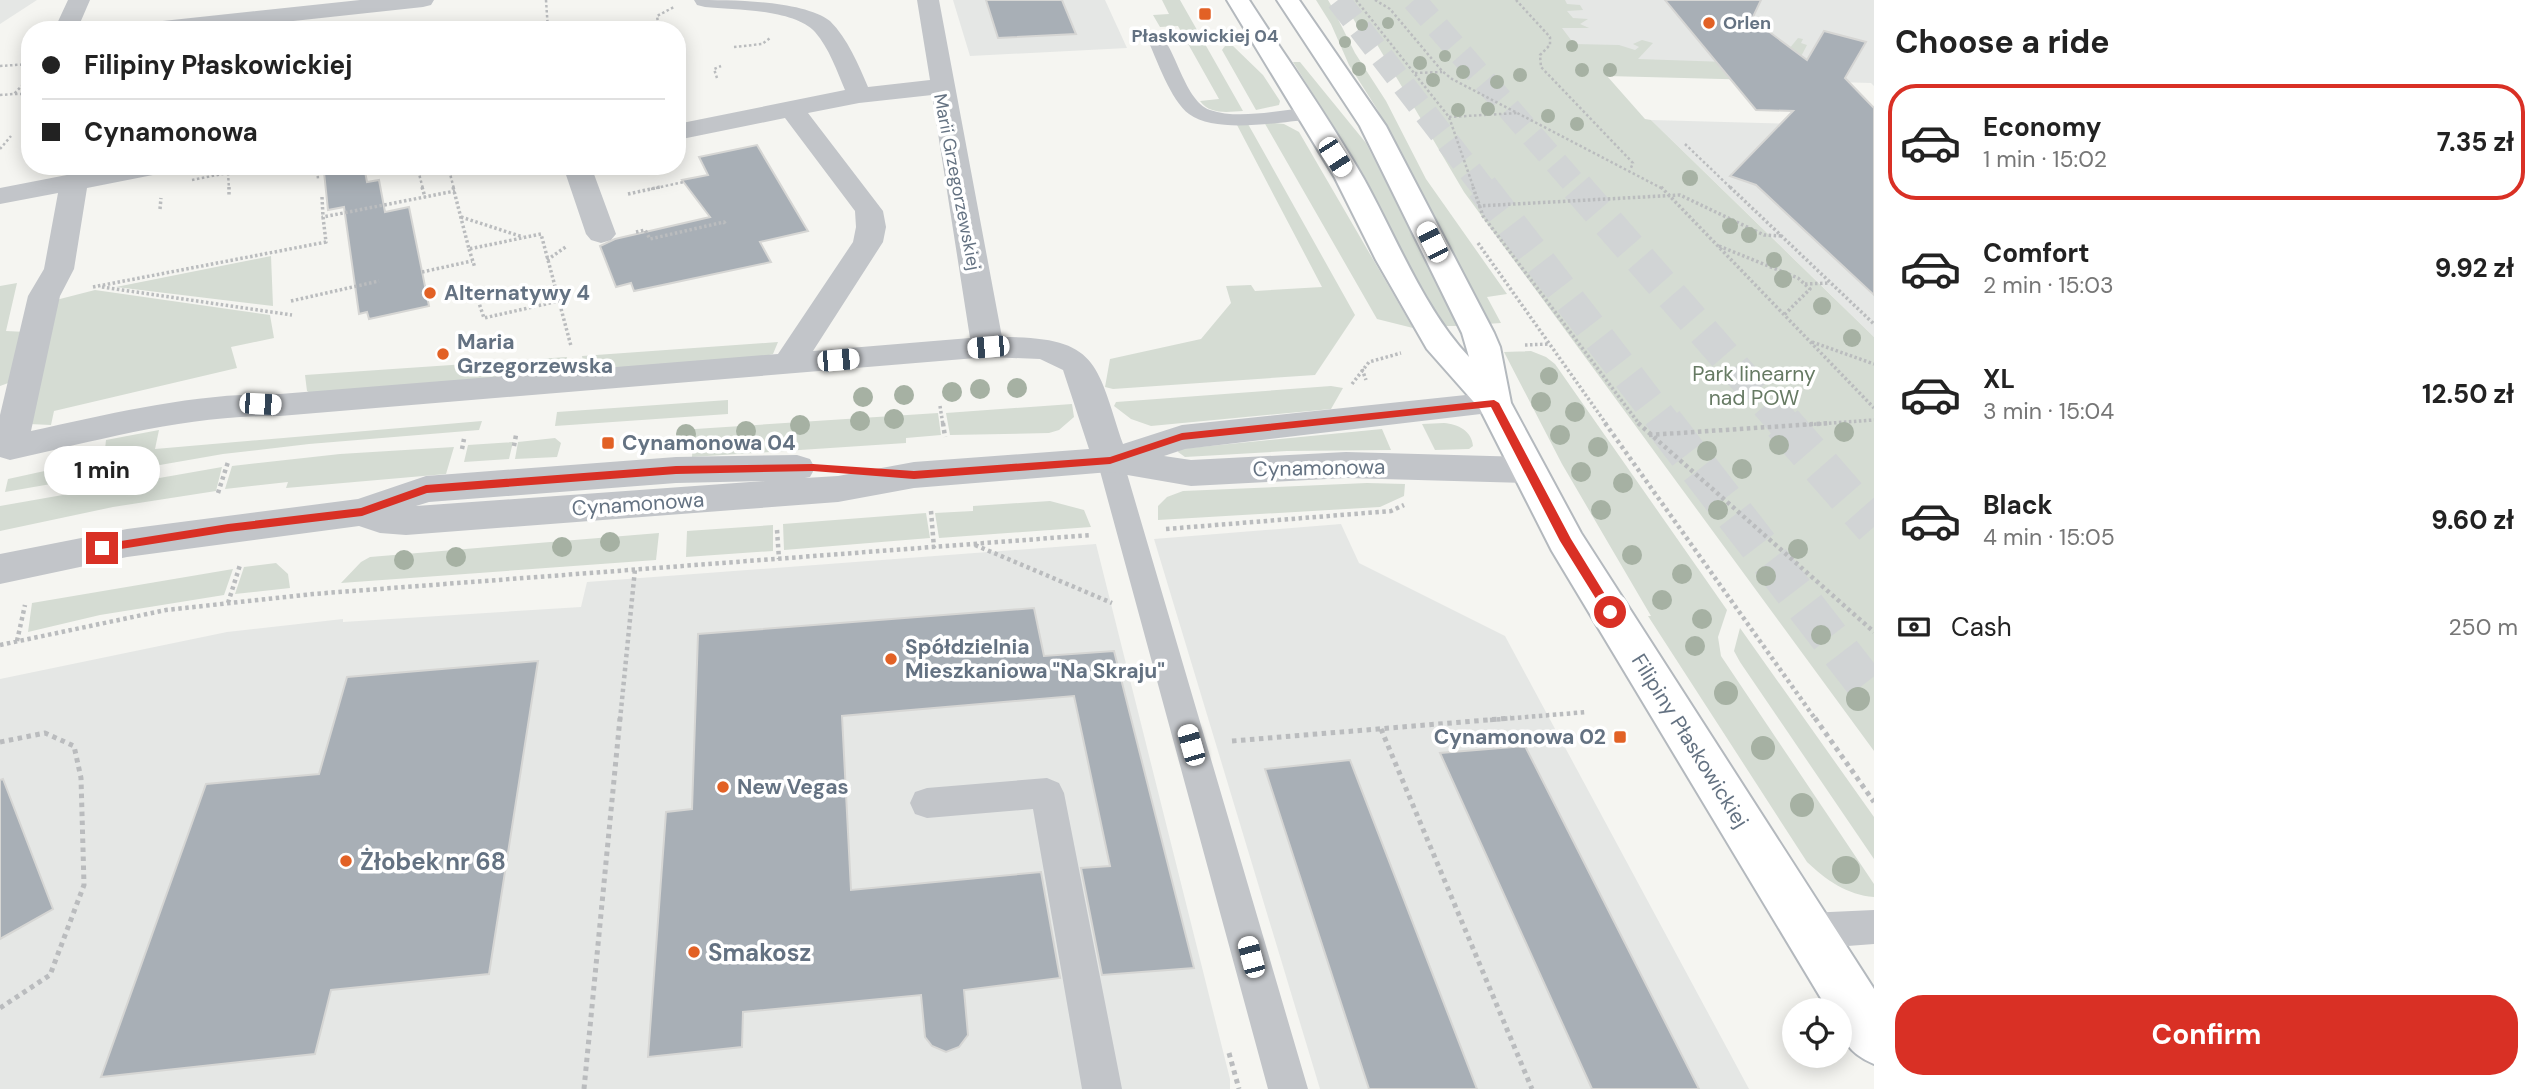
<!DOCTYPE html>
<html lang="en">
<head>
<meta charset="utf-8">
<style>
	body { margin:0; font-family:"DM Sans",sans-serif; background:#f2f2f2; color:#222; height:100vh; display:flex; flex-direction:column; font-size:26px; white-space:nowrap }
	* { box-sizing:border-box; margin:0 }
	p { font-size:23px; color:#767676 }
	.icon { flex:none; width:38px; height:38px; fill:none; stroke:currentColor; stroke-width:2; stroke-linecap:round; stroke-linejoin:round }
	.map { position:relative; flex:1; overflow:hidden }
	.drawer { display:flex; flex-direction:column; background:#fff; width:665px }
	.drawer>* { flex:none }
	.top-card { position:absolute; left:21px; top:21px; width:665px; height:154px; border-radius:28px; box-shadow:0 4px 18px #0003; display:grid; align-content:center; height:154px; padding:0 21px; background:#fff }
	.controls { position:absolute; left:1782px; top:998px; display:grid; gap:14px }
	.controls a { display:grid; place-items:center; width:70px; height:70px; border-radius:50%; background:#fff; box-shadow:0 4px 18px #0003; font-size:35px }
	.end { position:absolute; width:32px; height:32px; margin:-16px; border:9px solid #d93025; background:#fff; box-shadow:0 0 0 4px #fff }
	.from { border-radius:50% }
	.bubble { position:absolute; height:49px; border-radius:24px; background:#fff; box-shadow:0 4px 18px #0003; font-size:23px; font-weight:700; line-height:49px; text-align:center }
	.car { position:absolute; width:21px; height:42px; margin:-21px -10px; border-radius:9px; box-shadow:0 0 5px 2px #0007; background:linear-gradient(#fff 24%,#345 0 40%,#fff 0 76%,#345 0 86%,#fff 0) }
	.top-card b { display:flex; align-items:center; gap:24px; height:66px; font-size:26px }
	.top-card b+b { border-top:2px solid #e0e0e0 }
	.top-card i { width:18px; height:18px; background:#222 }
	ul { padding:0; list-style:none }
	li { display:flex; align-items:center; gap:21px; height:116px; margin:0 14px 10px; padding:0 7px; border:4px solid transparent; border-radius:28px }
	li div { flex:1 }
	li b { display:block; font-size:26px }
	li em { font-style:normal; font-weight:700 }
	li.selected { border-color:#d93025 }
	li>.icon { width:63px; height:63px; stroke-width:1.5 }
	h2 { padding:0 21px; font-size:32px; line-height:84px }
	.pay { display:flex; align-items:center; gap:18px; height:77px; padding:0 21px; font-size:26px }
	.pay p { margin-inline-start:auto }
	.button { display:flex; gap:14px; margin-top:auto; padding:14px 21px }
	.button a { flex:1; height:80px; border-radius:28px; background:#d93025; color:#fff; font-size:28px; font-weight:700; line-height:80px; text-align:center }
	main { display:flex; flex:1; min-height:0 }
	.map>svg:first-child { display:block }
	.built { fill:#e5e7e5 }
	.green { fill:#d5dcd3 }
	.building { fill:#a8afb6; stroke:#d6d6d4; stroke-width:2 }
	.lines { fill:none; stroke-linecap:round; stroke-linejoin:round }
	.highway-tunnel-far2 { stroke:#d1d4d5; stroke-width:24; stroke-dasharray:24 12; stroke-linecap:butt }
	.highway-tunnel-far1 { stroke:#d1d4d5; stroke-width:32; stroke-dasharray:32 16; stroke-linecap:butt }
	.highway-tunnel { stroke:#d1d4d5; stroke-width:39; stroke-dasharray:39 19; stroke-linecap:butt }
	.secondary-casing { stroke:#b4b9be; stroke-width:4 }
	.path-far3 { stroke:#babcbe; stroke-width:2.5; stroke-dasharray:2.5 2.5; stroke-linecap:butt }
	.path-far2 { stroke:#babcbe; stroke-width:3.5; stroke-dasharray:2.5 2.5; stroke-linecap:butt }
	.path-far1 { stroke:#babcbe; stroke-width:4.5; stroke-dasharray:3.5 3.5; stroke-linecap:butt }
	.path { stroke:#babcbe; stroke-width:5; stroke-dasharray:4.5 4.5; stroke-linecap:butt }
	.lane { fill:#c2c5c9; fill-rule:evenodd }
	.street { fill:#c2c5c9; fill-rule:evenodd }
	.secondary { fill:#fff; fill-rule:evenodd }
	.tree { fill:#a6b1a3 }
	.route { fill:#d93025 }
	.poi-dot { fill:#e26125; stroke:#fff; stroke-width:2.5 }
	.labels { text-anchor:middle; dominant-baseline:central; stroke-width:7; stroke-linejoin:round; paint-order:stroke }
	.far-poi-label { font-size:18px; font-weight:bold; fill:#647282; stroke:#fff; text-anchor:start }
	.far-street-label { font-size:18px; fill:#647282; stroke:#fff }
	.poi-label { font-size:21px; font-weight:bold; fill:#647282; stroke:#fff; text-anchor:start }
	.park-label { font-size:21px; fill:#667a63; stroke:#fff }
	.street-label { font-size:21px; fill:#647282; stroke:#fff }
	.near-poi-label { font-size:24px; font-weight:bold; fill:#647282; stroke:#fff; text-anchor:start }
</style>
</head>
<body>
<main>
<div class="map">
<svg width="1874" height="1089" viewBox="0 0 1874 1089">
	<rect width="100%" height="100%" fill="#f5f5f1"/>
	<path class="built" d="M0 0H37L0 24Z
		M953 0H1105L1127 48 970 56Z
		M1550 0H1874V86L1871 83 1607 75 1537 9Z
		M1651 120 1874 126V337L1828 292Z
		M1341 524 1359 563 1505 636 1749 1089H1320L1154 539Z
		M1096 544 1230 1079V1089H0V679L227 632 343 619V622L581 607 587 582Z"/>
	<path class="green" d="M1162 0H1180L1243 111C1228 112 1210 115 1200 101L1219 99 1178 26 1160 27 1153 15 1169 14Z
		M1316 0H1328L1332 7 1355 53 1386 101 1426 179 1507 294 1487 297 1501 323 1486 324 1377 109 1349 65 1331 24Z
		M1342 0H1565L1567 4 1580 5 1583 10 1567 11 1573 18 1588 19 1580 24 1589 28H1562L1574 44 1619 45 1635 50 1639 47 1633 44 1642 40 1653 43 1638 59 1757 63 1789 49 1798 38 1803 39 1801 43 1807 45 1794 70 1802 81 1607 76 1645 119 1651 120 1874 337V751L1464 192 1372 36 1360 30Z
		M1225 46H1233L1263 75 1280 101 1279 105 1256 110 1222 50Z
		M1293 62H1300L1366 143 1458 326H1445L1404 259 1366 179Z
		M1264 122 1284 124 1299 132 1413 328 1377 319Z
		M1248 124 1355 315 1315 375 1113 389 1105 387 1110 359 1201 339 1231 303 1226 286 1251 285 1255 291 1322 287 1237 125Z
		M271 256 273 306 116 287Z
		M17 283 6 331 26 332 11 382 0 386V286Z
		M95 290 270 315 274 338 231 347 237 368 54 411 51 425 29 424 56 300Z
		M778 342 773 354 761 357 585 370 582 356Z
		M1531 351 1546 357 1555 364 1727 610 1718 637 1721 656 1874 884V897C1847 895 1826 880 1807 862L1648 616H1651L1562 464 1504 352Z
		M567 357 563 373 312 394 307 391 305 375Z
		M1331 386 1343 388 1331 409 1151 426 1131 419 1114 406 1116 402Z
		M728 400V414L555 426 557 412Z
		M1072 404 1074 417 1059 430 1049 433 950 435 946 413Z
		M938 413 941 435 906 438V443L692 457 693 440H679L680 430Z
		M482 421 479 430 309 444 223 454 5 492 8 479 104 458 106 440 159 430 155 449Z
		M1444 423C1458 424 1472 431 1473 446L1469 449 1435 450 1422 424Z
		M1382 429 1391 450 1287 451 1185 457 1178 452 1179 449Z
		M555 438 561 443 557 457 515 459 518 442Z
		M513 442 509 459 464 462 468 445Z
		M454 447 446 474 286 488 288 482 225 489 232 466 340 454Z
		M222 467 216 491 113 507 0 531V506Z
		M1367 483 1405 484 1404 496 1380 507 1158 520V506L1167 497 1183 491Z
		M1050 501 1084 510 1091 527 939 538 935 513 973 511V506Z
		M926 513 930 538 784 550 783 524Z
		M773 525V551L686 557 687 531Z
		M659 533 656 560 341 583 361 562 370 557Z
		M276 563 288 574 290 588 235 594 244 567Z
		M233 569 224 595 100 615 28 632 32 603Z
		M1740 628 1874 817V859L1740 662 1734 651Z"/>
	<path class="building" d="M986 0H1062L1076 34 998 38Z
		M1665 0H1761L1752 19 1807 60 1824 31 1866 42 1845 78 1874 108V295L1756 185 1730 176 1793 111 1756 110Z
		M757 145 808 231 760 242 771 262 634 291 631 283 616 287 600 246 615 239 710 217 682 180 708 175 699 157Z
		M355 166H364L367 182 379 180 385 212 409 207 429 306 369 319 367 312 359 314 344 207 328 210 324 172Z
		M1034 608 1044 656 1114 651 1194 968 1102 975 1081 868 1110 866 1074 696 842 716 851 890 1041 872 1060 978 964 990 968 1035 959 1047 946 1052 932 1046 925 1037 921 995 743 1012 742 1047 648 1057 666 812 692 809 698 634Z
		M538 661 489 974 331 990 315 1054 101 1077 206 784 319 774 347 677Z
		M1525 746 1699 1089H1592L1440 753Z
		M1350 760 1477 1089H1369L1265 769Z
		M3 779 53 909 0 939V780Z"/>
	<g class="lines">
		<path class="highway-tunnel-far2" d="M1338 0 1484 189
			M1414 0 1579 189"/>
		<path class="highway-tunnel-far1" d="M1482 187 1666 425
			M1577 187 1785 425"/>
		<path class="highway-tunnel" d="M1664 423 1874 695
			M1783 423 1874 527"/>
		<g class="secondary-casing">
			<path id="secondary" d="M1227 0H1249C1287 59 1329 118 1364 179 1395 235 1425 311 1469 357L1462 333 1360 126 1277 0H1299L1386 126 1494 333 1500 347 1511 403 1581 533 1874 989V1064C1848 1053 1839 1038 1839 1010H1828L1552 551 1480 409 1427 349 1376 260 1335 178Z"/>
		</g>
		<path class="path-far3" d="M546 0 548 30
			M1356 0 1449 117 1474 189
			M1375 0 1390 9 1442 71 1452 79 1663 189
			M1516 0 1550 37V45L1540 55 1541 67 1633 163 1630 170
			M659 30 657 16 674 7
			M734 47 762 44 770 38
			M0 66 30 64
			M1415 73 1442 72
			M717 78 714 69 721 66
			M15 94H30
			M0 95 14 94 30 77
			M30 108 24 114H30
			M1449 117 1518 113
			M1685 144 1732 189
			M0 149 11 136
			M317 166 318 179
			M417 166 423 189
			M448 166 454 189
			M365 170 387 166
			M228 173 229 189
			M192 180 263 166
			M651 189 684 182"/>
		<path class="path-far2" d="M229 187V196
			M422 187 425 197
			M453 187 469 249 541 234 571 346
			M1473 187 1483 216 1640 425
			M1661 187 1874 408
			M1730 187 1874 324
			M628 194 660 187
			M322 197 323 217
			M1478 206 1680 195 1764 235 1782 236
			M160 209 161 198
			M461 217 523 237
			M636 232 645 230 650 239 724 222 726 225
			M1478 243 1607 425
			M1719 246 1798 278 1810 289 1784 315
			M469 249 475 268
			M547 260 567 246
			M422 272 472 261
			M1805 284 1830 283
			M93 287 326 242 323 217 455 191
			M102 287 292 315
			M478 300 484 318 559 301
			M291 301 379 281
			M1812 342 1874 364
			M1525 345 1549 344
			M1362 369 1366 380
			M1352 384 1369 362 1401 353
			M940 406 943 425
			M1804 425 1874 420"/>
		<path class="path-far1" d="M943 423 945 437
			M1605 423 1816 720
			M1638 423 1874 632
			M1649 435 1830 423
			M514 446 516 435
			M462 449 464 439
			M218 493 228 462
			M931 511 934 548
			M1166 529 1391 511 1404 505
			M777 530 779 559
			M975 545 1112 603
			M228 603 240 565
			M17 641 25 605
			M0 645 166 610 313 594 1091 535
			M620 720 635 569
			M1490 720 1587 712"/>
		<path class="path" d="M1815 718 1874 802
			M1381 729 1532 1089
			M1232 741 1511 718
			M0 742 45 733 74 746 81 778 84 885 50 975 0 1008
			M1229 1053 1239 1089
			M584 1089 620 718"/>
		<path class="lane" d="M1155 33C1175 38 1182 100 1210 110 1239 120 1278 110 1308 108L1317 114 1308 120C1277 122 1216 134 1189 114 1171 101 1156 58 1147 38Z
			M1110 451 1119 454 1123 460 1308 1089H1268L1097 460 1101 454Z
			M1047 778 1059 783 1064 793 1122 1089H1082L1033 809 927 818 915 814 910 803 915 792 927 788Z
			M1874 910V944L1808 949 1795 943 1790 931 1795 919 1808 913Z"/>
		<path class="street" d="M68 0H90L77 30H54Z
			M360 0H434L431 5 423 7 210 30H133L136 25 144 23Z
			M694 0C731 0 802 0 830 21 848 39 858 64 868 87L930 80 917 0H939L1002 337C1099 337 1096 363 1123 444L1182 425 1494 392 1506 395 1511 403 1506 411 1185 449 1164 456 1191 460 1346 452 1529 457 1542 461 1547 470 1542 479 1529 483 1346 478 1191 486 1110 472 914 488 838 502 406 535 380 533 359 526 127 557 0 584V554L127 529 358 499 426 476 676 457 797 455 810 459 815 468 810 477 805 478 838 476 914 462 1089 449 1063 370 1040 359 988 357 280 416C187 415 100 440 10 460L0 457V415L28 296 44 269 58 193 0 204V188L113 166H171L168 172 87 188 74 269 60 296 31 431C114 413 194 393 280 394L778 354 853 242 856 227 855 211 785 118 677 140V124L845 90C837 71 829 48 815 32 794 9 735 10 705 7L697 5ZM932 95 970 338 813 351 883 242 886 227 883 211 808 113 859 103ZM765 481 416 506 429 502 676 483Z
			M563 166H591L616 234 611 240 601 243 591 240 586 234Z"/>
		<use href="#secondary" class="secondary"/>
	</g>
	<g class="tree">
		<circle cx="1388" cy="23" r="6"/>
		<circle cx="1362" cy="25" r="6"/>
		<circle cx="1345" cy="42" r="6"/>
		<circle cx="1572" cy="46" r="6"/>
		<circle cx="1445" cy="56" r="6"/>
		<circle cx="1420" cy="63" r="7"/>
		<circle cx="1359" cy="69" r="7"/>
		<circle cx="1582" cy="70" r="7"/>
		<circle cx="1610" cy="70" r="7"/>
		<circle cx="1463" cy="72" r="7"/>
		<circle cx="1520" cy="75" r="7"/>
		<circle cx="1433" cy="80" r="7"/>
		<circle cx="1497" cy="82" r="7"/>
		<circle cx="1488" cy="109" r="7"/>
		<circle cx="1458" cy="110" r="7"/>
		<circle cx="1548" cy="116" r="7"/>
		<circle cx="1577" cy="124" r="7"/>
		<circle cx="1690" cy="178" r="8"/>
		<circle cx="1730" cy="226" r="8"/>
		<circle cx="1749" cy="235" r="8"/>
		<circle cx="1774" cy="260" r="8"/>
		<circle cx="1783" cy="279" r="9"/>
		<circle cx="1822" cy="306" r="9"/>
		<circle cx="1852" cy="338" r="9"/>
		<circle cx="1549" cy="376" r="9"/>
		<circle cx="1017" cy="388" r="10"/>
		<circle cx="980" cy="389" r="10"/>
		<circle cx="952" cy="392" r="10"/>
		<circle cx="904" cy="395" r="10"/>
		<circle cx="863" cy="397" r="10"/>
		<circle cx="1541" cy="402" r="10"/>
		<circle cx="1575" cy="412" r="10"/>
		<circle cx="894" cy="419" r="10"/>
		<circle cx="860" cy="421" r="10"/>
		<circle cx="800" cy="425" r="10"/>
		<circle cx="746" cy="431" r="10"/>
		<circle cx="1844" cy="432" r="10"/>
		<circle cx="686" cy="434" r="10"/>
		<circle cx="1560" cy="435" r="10"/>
		<circle cx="1779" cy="445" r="10"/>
		<circle cx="1598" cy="447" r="10"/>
		<circle cx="1707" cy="451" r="10"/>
		<circle cx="1742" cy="469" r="10"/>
		<circle cx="1581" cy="472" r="10"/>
		<circle cx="1623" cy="483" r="10"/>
		<circle cx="1601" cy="510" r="10"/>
		<circle cx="1718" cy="510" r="10"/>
		<circle cx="610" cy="542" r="10"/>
		<circle cx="562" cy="547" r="10"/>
		<circle cx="1798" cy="549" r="10"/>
		<circle cx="1632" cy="555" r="10"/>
		<circle cx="456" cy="557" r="10"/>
		<circle cx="404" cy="560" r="10"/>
		<circle cx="1682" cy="574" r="10"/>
		<circle cx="1766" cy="576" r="10"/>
		<circle cx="1662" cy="600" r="10"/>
		<circle cx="1702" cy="619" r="10"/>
		<circle cx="1821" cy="635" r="10"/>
		<circle cx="1695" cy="646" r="10"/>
		<circle cx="1726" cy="693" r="12"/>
		<circle cx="1858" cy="699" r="12"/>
		<circle cx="1763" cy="748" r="12"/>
		<circle cx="1802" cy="805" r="12"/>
		<circle cx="1846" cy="870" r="14"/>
	</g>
	<path class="route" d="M1494 400 1499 403 1571 539 1614 609V615H1606L1560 541 1491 407 1182 440 1110 464 914 479 813 471 676 474 427 493 362 516 228 532 102 552 97 548 102 544 228 524 361 508 426 485 676 466 813 464 914 471 1110 457 1182 433Z"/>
	<g class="poi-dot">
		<rect x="1198" y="7" width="14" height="14" rx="3.5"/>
		<circle cx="1709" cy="23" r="7"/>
		<circle cx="430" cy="293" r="7"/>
		<circle cx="443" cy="354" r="7"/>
		<rect x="601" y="436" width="14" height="14" rx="3.5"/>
		<circle cx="891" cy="659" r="7"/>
		<rect x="1613" y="730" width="14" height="14" rx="3.5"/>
		<circle cx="723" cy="787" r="7"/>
		<circle cx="346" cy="861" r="7"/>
		<circle cx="694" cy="952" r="7"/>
	</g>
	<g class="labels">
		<g class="far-poi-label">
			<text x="1723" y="23">Orlen</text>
			<text x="1205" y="36" text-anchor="middle">Płaskowickiej 04</text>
		</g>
		<g class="far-street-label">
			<text transform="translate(957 182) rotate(79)">Marii Grzegorzewskiej</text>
		</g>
		<g class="poi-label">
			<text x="444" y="293">Alternatywy 4</text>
			<text x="457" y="342">Maria<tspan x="457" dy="24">Grzegorzewska</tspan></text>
			<text x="622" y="443">Cynamonowa 04</text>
			<text x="905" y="647">Spółdzielnia<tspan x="905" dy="24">Mieszkaniowa "Na Skraju"</tspan></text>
			<text x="1606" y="737" text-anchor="end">Cynamonowa 02</text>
			<text x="737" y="787">New Vegas</text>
		</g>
		<g class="park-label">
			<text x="1754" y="374">Park linearny<tspan x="1754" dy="24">nad POW</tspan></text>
		</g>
		<g class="street-label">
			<text transform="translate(1319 468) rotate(-1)">Cynamonowa</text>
			<text transform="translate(638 504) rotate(-4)">Cynamonowa</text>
			<text transform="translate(1690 741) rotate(58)">Filipiny Płaskowickiej</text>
		</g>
		<g class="near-poi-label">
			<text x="360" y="861">Żłobek nr 68</text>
			<text x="708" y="952">Smakosz</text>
		</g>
	</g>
</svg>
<div class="controls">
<a><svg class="icon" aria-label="locate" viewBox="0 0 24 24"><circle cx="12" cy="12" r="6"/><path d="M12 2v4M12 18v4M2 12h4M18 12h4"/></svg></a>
</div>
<i class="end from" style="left:1610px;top:612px"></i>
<i class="end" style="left:102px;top:548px"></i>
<div class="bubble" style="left:44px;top:446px;width:116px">1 min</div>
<i class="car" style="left:1335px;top:157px;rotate:147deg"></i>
<i class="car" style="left:1432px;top:242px;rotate:333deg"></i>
<i class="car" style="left:988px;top:347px;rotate:265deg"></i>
<i class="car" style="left:838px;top:360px;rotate:85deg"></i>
<i class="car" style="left:260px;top:404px;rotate:93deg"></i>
<i class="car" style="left:1191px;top:745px;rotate:344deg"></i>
<i class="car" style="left:1251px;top:957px;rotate:345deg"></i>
<div class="top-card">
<b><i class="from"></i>Filipiny Płaskowickiej</b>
<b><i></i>Cynamonowa</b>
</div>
</div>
<section class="drawer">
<h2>Choose a ride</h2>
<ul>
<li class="selected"><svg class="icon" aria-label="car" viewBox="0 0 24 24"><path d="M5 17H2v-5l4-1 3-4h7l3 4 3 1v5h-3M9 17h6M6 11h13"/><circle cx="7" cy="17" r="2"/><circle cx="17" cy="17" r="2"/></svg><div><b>Economy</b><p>1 min · 15:02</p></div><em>7.35 zł</em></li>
<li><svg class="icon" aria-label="car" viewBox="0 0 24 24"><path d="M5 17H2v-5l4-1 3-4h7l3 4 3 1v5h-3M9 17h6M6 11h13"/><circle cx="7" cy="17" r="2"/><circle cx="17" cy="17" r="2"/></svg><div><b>Comfort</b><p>2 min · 15:03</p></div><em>9.92 zł</em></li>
<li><svg class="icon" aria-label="car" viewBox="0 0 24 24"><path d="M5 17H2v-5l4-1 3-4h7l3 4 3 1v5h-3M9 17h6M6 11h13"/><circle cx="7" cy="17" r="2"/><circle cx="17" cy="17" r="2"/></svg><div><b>XL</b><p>3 min · 15:04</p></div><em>12.50 zł</em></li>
<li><svg class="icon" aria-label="car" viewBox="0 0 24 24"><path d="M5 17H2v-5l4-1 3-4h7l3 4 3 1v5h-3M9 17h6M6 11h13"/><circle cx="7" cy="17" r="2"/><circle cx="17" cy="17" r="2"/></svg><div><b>Black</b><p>4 min · 15:05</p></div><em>9.60 zł</em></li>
</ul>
<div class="pay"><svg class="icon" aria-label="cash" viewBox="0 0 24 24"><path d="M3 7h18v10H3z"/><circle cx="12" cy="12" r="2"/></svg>Cash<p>250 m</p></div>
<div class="button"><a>Confirm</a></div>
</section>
</main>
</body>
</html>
